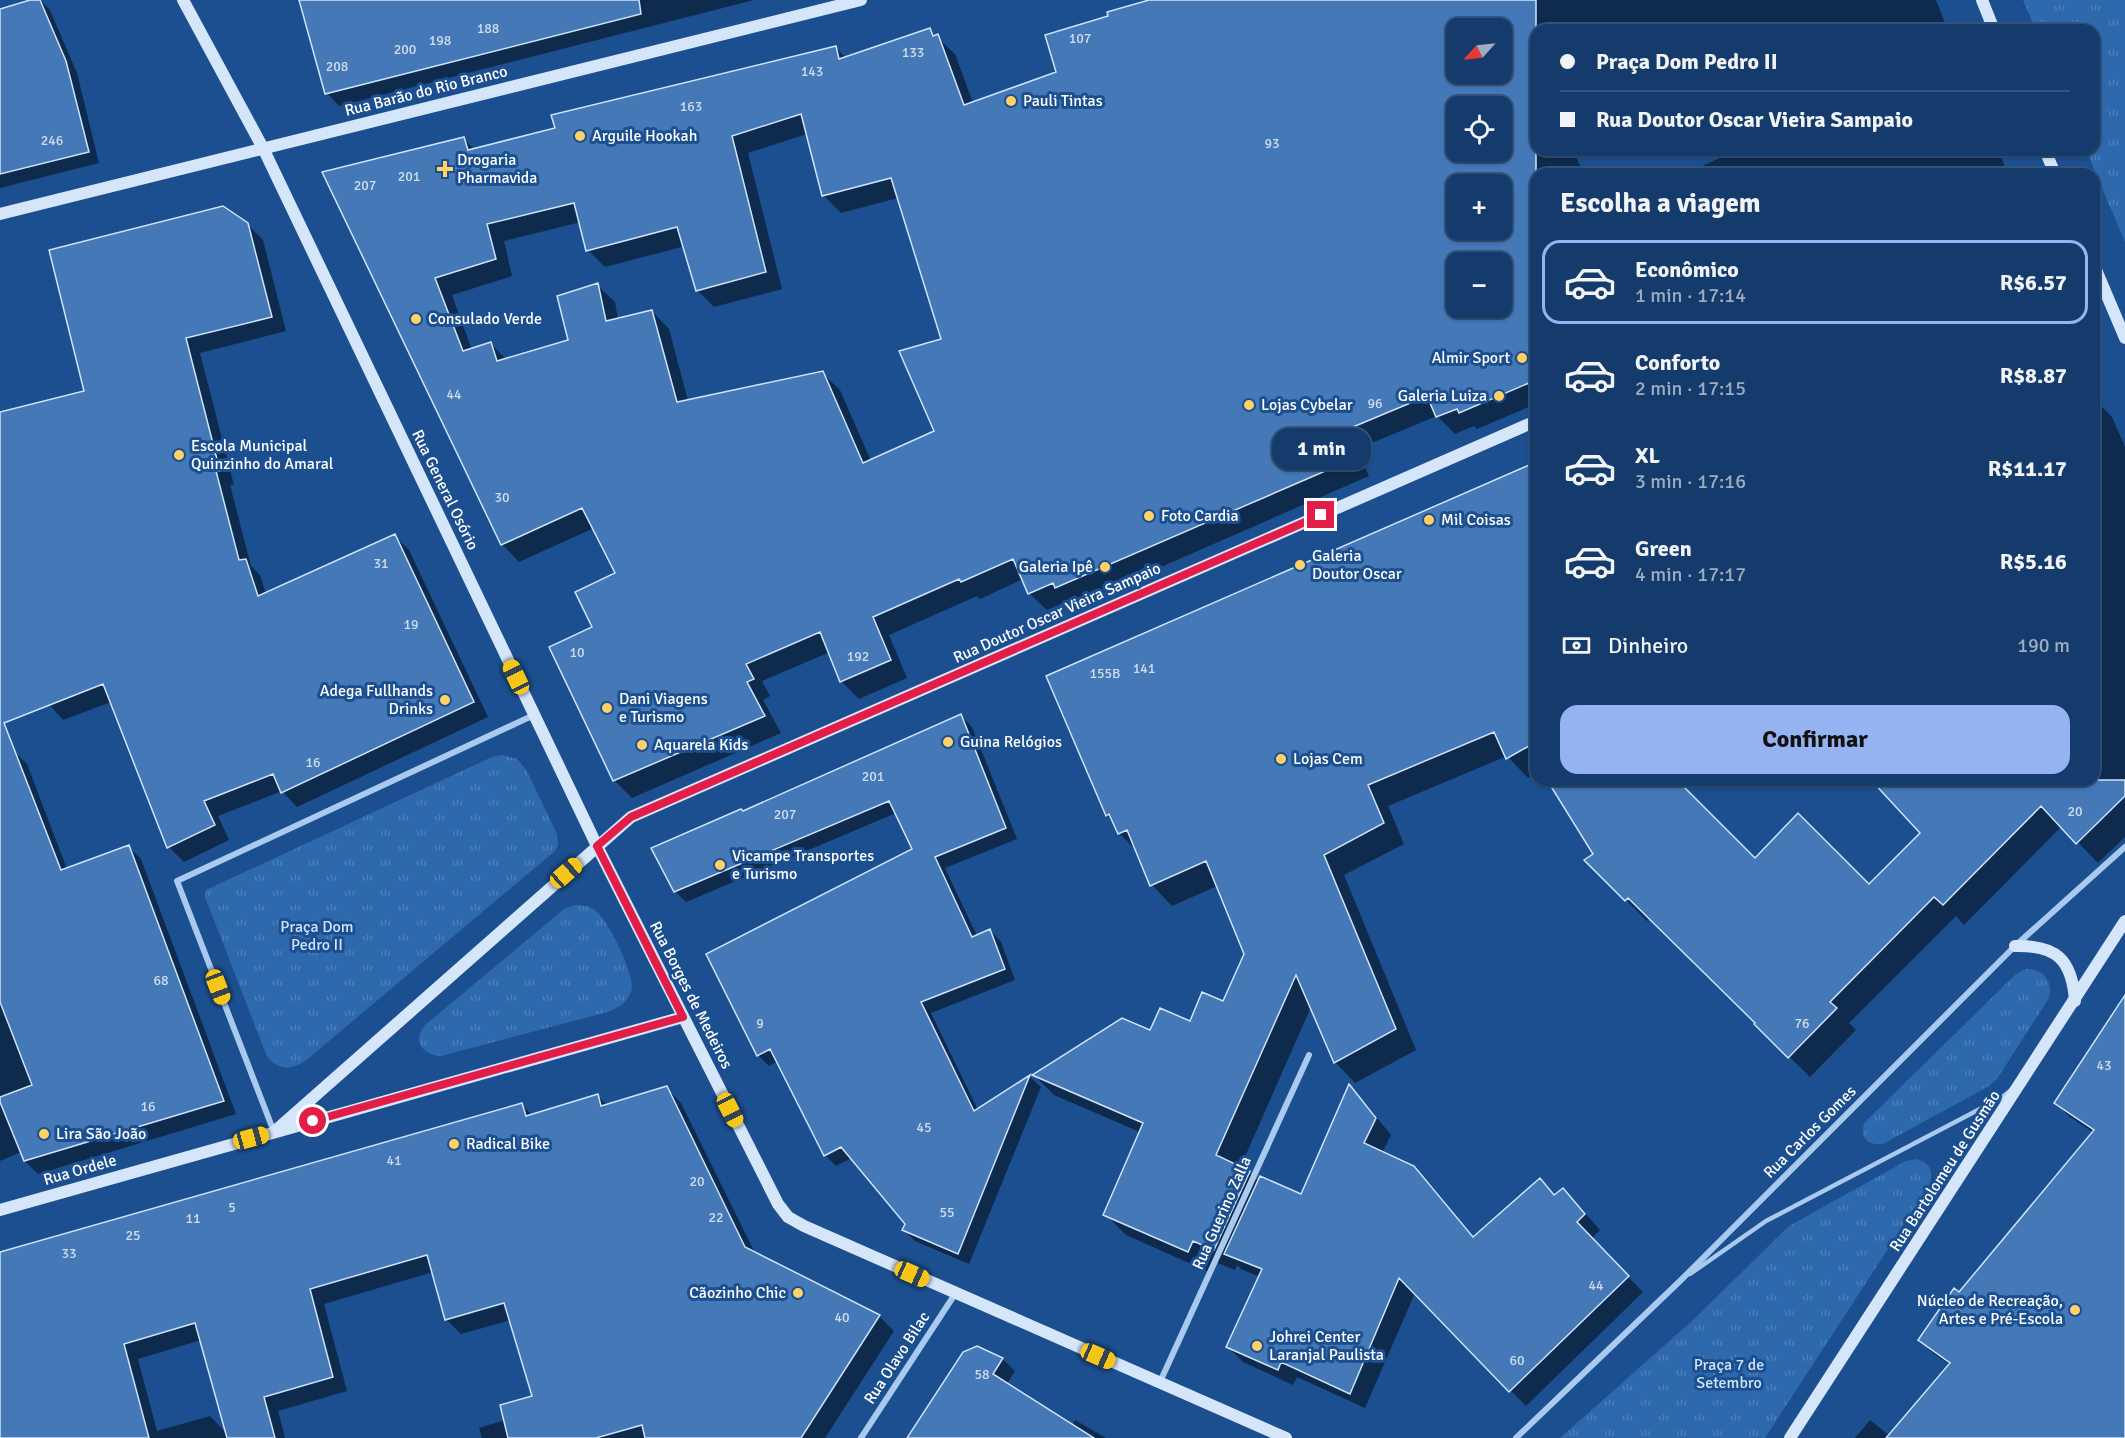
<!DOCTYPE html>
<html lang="pt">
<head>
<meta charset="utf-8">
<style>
	body { margin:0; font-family:Signika,sans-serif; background:#1d4271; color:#f1f3f6; height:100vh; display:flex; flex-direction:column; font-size:22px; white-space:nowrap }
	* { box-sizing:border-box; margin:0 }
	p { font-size:20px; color:#9dadc1 }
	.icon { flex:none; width:33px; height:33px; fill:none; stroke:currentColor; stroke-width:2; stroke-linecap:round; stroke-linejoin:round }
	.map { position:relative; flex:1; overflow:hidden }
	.details { position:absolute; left:1530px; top:168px; width:570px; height:618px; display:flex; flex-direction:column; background:#143b6b; border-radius:18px; box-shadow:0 2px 4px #0004,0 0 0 2px #33557e }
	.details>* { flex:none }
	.banner { position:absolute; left:1530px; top:24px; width:570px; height:132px; border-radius:18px; box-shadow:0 2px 4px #0004,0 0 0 2px #33557e; display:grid; align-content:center; height:132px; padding:0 30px; background:#143b6b }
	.needle { width:39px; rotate:243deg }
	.controls { position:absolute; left:1446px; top:18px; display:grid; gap:12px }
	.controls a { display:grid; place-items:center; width:66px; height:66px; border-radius:12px; background:#143b6b; box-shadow:0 2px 4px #0004,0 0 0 2px #33557e; font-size:30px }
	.end { position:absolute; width:27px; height:27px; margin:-14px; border:8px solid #e11d48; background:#fff; box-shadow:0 0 0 3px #fff }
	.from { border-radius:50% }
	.bubble { position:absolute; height:42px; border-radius:18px; background:#143b6b; box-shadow:0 2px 4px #0004,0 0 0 2px #33557e; font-size:20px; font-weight:700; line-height:42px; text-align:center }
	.car { position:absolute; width:18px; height:36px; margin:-18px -9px; border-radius:8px; box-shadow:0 0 4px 2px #0007; background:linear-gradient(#f5c518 24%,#345 0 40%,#f5c518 0 76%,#345 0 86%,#f5c518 0) }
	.banner b { display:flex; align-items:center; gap:21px; height:57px; font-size:22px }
	.banner b+b { border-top:2px solid #33557e }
	.banner i { width:15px; height:15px; background:#f1f3f6 }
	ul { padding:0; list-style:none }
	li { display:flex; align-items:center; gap:18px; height:84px; margin:0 12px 9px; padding:0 18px; border:3px solid transparent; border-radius:18px }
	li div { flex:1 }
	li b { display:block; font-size:22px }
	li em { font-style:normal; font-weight:700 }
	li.active { border-color:#95b2f1 }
	li>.icon { width:54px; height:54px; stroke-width:1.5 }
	h2 { padding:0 30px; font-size:27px; line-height:72px }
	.pay { display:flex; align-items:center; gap:15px; height:66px; padding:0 30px; font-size:22px }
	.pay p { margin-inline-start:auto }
	.cta { display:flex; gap:12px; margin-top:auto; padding:12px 30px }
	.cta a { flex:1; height:69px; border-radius:18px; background:#95b2f1; color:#111; font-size:24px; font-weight:700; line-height:69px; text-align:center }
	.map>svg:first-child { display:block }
	.grass { fill:url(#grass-tufts) }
	.shadow { fill:#0007; fill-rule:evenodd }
	.building { fill:#4478b7; stroke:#cfe3fa; stroke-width:1.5; fill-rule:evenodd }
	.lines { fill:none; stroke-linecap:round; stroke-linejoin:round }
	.lane { stroke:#a9c9ee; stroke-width:4.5 }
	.street { stroke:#a9c9ee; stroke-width:6 }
	.secondary { stroke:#d6e6fa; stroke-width:12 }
	.route { stroke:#e11d48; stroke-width:8 }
	.poi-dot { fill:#ffd166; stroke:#1b4f8f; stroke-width:2 }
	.labels { text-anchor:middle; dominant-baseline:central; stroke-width:6; stroke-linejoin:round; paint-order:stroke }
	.number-label { font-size:14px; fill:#d0dded }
	.street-label { font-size:16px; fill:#fff; stroke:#1b4f8f }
	.poi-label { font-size:16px; fill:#fff; stroke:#1b4f8f; text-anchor:start }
	.park-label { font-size:16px; fill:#cfe3fa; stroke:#1b4f8f }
</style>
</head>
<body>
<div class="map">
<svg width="2125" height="1438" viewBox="0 0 2125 1438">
	<defs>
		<pattern id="grass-tufts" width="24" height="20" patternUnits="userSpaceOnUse" patternTransform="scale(1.5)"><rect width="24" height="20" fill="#2e69ad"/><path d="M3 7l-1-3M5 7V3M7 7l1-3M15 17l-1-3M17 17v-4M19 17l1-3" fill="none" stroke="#4d80b9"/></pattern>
	</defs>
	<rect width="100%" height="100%" fill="#1b4f8f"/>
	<path class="grass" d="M2023 0H2125V242L2086 150H2094V30H2036Z
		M502 755 517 759 527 771 557 834 558 845 555 851 304 1062C290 1071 274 1069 266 1054L205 897 206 890 492 757Z
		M575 905C583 905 591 906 597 912 609 922 633 972 632 988 630 1000 621 1006 611 1011L441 1056C422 1055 412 1041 425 1025L564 909Z
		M2026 969C2044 969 2053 981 2049 998L1997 1079 1989 1086 1883 1144C1868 1146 1858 1137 1865 1122L2016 974Z
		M1916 1159C1931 1162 1934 1173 1929 1186L1765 1438H1560L1693 1320 1789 1226 1906 1161Z"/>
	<path class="shadow" d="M35 0H40L50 10 77 73 99 163 0 188V11Z
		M301 0H754L339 106 327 93Z
		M1154 0H1936L1948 30H1536V150H1573L1584 174H1536V404L1477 429 1474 426 1455 434 1437 416 1357 449 1369 476 1074 605 1070 600 1047 610 1029 593 1023 579 980 599 977 596 889 635 907 678 859 699 841 681 830 652 762 681 770 696 763 700 781 733 632 798 615 781 551 648 594 628 617 574 594 528 519 562 502 544 324 173 463 138 474 149 557 129 835 47 846 58 929 30 955 54 973 103 1058 73 1110 17ZM1456 28H1502V59L1509 56 1526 110 1502 122V152H1456V112L1446 76 1456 73ZM807 134 823 195 841 213 898 198 943 340 936 432 871 461 840 390 822 373 688 401 669 329 652 311 618 319 615 302 597 285 570 341 507 360 491 344 472 350 452 295 512 276 504 241 581 222 588 250 605 267 685 246 697 290 714 307 782 289 748 153ZM1456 184H1502V230H1456ZM1456 262H1502V308H1456Z
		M1727 150H1998L2008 174H1684L1729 154Z
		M247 224 263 240 286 331 200 353 234 485H230L251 566 260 575 266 594 394 535 409 550 488 717 297 807 282 791 218 816 229 840 184 862 169 847 111 702 63 720 0 648V413L86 392Z
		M2094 399 2112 417 2125 447V837L2098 863 2062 826 1964 925 1956 916 1849 1023 1856 1030 1810 1077 1650 918 1647 921 1586 860 1595 854 1549 780H1623L1755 860 1869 886 1922 833 1873 780H2094Z
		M1536 463V774L1528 778 1507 756 1388 806 1404 844 1344 875 1416 1050 1355 1083 1335 1062 1311 1007 1240 1168 1249 1173 1259 1182 1302 1196 1349 1087 1364 1102 1391 1135 1382 1153 1413 1167 1429 1183 1474 1237 1540 1180 1556 1196 1563 1190 1579 1206 1600 1230 1591 1239 1643 1292 1526 1406 1415 1293 1365 1408 1297 1377 1293 1385 1243 1362 1227 1346 1260 1277 1241 1269 1237 1265 1235 1270 1213 1261 1209 1272 1126 1235 1105 1214 1140 1132 1054 1095 1034 1075 1151 1032 1190 1023 1224 1003 1246 954 1217 886 1172 906 1152 885 1138 852 1119 833 1114 822 1107 815Z
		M961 716 972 727 1017 839 945 868 977 936 990 930 1001 942 1015 980 931 1013 978 1110 1030 1077 1041 1087 969 1264 915 1241 904 1230 907 1223 852 1158 836 1166 825 1155 778 1061 769 1066 758 1055 913 850 896 813 686 902 675 891 743 812ZM847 1142 848 1145 827 1156V1153Z
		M14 751 27 764 67 869 128 846 141 859 236 1114 38 1174 25 1161 21 1152 0 1161V757Z
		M2125 997V1438H1855L1870 1420 1890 1436 1950 1365 1934 1354 1920 1340 2094 1133 2070 1117 2056 1103Z
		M666 1088 681 1103 755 1253 879 1316 894 1331 825 1438H482L479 1428 505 1420 534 1397 511 1320 461 1334 446 1319 433 1272 324 1304 347 1391 278 1411 285 1438H0V1253L521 1104 532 1115 598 1096 608 1106ZM201 1340 227 1434 210 1416 157 1431 138 1359Z
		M977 1348 1003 1359 1015 1371 1007 1384 1072 1426 1075 1420 1106 1438H928Z"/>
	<path class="building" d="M30 0H40L66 61 89 152 0 174V9Z
		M299 0H639L641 14 325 94Z
		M1149 0H1536V380L1459 413 1457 409 1436 417 1427 396 1341 432 1353 459 1055 588 1053 583 1028 594 1013 559 961 582 959 579 873 617 891 660 840 682 820 632 746 664 754 679 747 682 765 716 613 781 549 647 592 627 575 592 615 573 582 508 501 545 322 172 464 137 468 150 555 128 551 115 836 46 839 59 930 28 933 36 938 34 964 105 1056 72 1045 35 1108 16 1107 12ZM1456 28H1502V74H1456ZM1456 106H1502V152H1456ZM801 114 822 196 891 178 941 339 899 351 934 431 863 463 823 371 677 402 652 310 606 321 598 283 557 296 568 340 497 361 491 342 463 351 435 278 496 259 487 224 574 203 586 251 677 227 696 291 766 272 732 136ZM1456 184H1502V230H1456ZM1456 262H1502V308H1456Z
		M223 206 248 223 272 317 186 338 220 471H216L239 560 246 559 258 596 395 534 474 702 281 793 273 774 204 801 215 825 167 848 103 684 4 723 61 870 129 845 224 1101 24 1161 0 1102V1097L32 1085 0 1002V412L84 391 49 250Z
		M1536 462V742L1506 759 1494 732 1368 785 1384 823 1324 855 1396 1029 1334 1063 1296 975 1216 1155 1250 1171 1214 1250 1193 1241 1188 1252 1103 1215 1143 1123 1032 1075 1122 1018 1150 1030 1160 1008 1190 1021 1202 992 1223 1001 1244 954 1206 861 1150 886 1127 830 1118 834 1109 814 1106 816 1046 676Z
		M961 714 1006 828 935 857 972 937 990 929 1005 969 921 1002 974 1111 1030 1075 958 1254 902 1230 905 1224 841 1147 824 1156 770 1049 757 1056 706 954 912 849 889 801 674 892 651 848 741 809 743 811Z
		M1547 780H1677L1755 858 1798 813 1869 884 1920 833 1871 780H2125V796L2076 844 2041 806 1943 905 1934 897 1830 1002 1837 1008 1788 1058 1754 1024 1755 1023 1628 898 1625 901 1584 860 1593 854Z
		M2125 995V1438H1886L1950 1363 1918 1340 1954 1288 1959 1292 2094 1130 2054 1103Z
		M1349 1084 1376 1118 1364 1143 1414 1166 1473 1237 1540 1178 1554 1195 1563 1188 1585 1214 1577 1222 1629 1276 1509 1392 1399 1278 1350 1394 1281 1362 1278 1370 1226 1347 1262 1269 1224 1254 1260 1176 1301 1194Z
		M667 1086 745 1247 880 1315 801 1438H645L642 1425 596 1438H508L500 1405 532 1396 504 1303 445 1320 427 1255 310 1289 333 1377 264 1397 275 1438H227L195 1323 124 1344 149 1438H0V1252L522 1103 526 1116 598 1094 601 1106Z
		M977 1346 1003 1358 993 1374 1094 1438H907L963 1352Z"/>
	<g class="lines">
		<path class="lane" d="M1690 1274 1766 1221 2001 1098 2010 1091"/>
		<path class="street" d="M274 1132 177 881 534 715
			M1160 1382 1309 1055
			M861 1438 955 1294
			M1516 1438 1680 1281 2015 946 2125 847"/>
		<path class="secondary" d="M183 0 263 148 597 846 778 1204 788 1217 804 1226 1286 1438
			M1982 0 1994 30
			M2045 150 2055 174
			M0 214 861 0
			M2094 265 2125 338
			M2015 946C2056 945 2072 959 2075 1001
			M274 1132 631 817 1536 421
			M0 1210 683 1017
			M1790 1438 2125 921"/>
	</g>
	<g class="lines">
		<path class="route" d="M313 1121 683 1017 597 846 631 817 1321 515"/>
	</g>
	<g class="poi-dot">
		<circle cx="1011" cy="101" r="6"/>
		<circle cx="580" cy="136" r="6"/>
		<path d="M442 160h6v6h6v6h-6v6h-6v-6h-6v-6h6z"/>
		<circle cx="416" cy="319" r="6"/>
		<circle cx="1522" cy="358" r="6"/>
		<circle cx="1499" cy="396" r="6"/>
		<circle cx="1249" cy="405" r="6"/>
		<circle cx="179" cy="455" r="6"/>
		<circle cx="1149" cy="516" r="6"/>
		<circle cx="1429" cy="520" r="6"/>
		<circle cx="1300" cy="565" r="6"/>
		<circle cx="1105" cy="567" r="6"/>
		<circle cx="445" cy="700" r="6"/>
		<circle cx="607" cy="708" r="6"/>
		<circle cx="948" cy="742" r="6"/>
		<circle cx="642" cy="745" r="6"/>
		<circle cx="1281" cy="759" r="6"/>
		<circle cx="720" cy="865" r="6"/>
		<circle cx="44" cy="1134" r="6"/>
		<circle cx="454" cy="1144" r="6"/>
		<circle cx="798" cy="1293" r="6"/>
		<circle cx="2075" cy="1310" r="6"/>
		<circle cx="1257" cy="1346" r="6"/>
	</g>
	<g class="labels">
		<g class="number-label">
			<text x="488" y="28">188</text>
			<text x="1080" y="38">107</text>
			<text x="440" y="40">198</text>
			<text x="405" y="49">200</text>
			<text x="913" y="52">133</text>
			<text x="337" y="66">208</text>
			<text x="812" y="71">143</text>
			<text x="691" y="106">163</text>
			<text x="52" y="140">246</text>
			<text x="1272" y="143">93</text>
			<text x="409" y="176">201</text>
			<text x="365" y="185">207</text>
			<text x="454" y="394">44</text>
			<text x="1375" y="403">96</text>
			<text x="502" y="497">30</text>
			<text x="381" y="563">31</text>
			<text x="411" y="624">19</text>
			<text x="577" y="652">10</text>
			<text x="858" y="656">192</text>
			<text x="1144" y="668">141</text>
			<text x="1105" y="673">155B</text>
			<text x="313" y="762">16</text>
			<text x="873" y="776">201</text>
			<text x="2075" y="811">20</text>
			<text x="785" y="814">207</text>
			<text x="161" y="980">68</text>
			<text x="760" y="1023">9</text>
			<text x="1802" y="1023">76</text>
			<text x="2104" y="1065">43</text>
			<text x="148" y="1106">16</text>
			<text x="924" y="1127">45</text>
			<text x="394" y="1160">41</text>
			<text x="697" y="1181">20</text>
			<text x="232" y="1207">5</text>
			<text x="947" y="1212">55</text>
			<text x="716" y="1217">22</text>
			<text x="193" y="1218">11</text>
			<text x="133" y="1235">25</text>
			<text x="69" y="1253">33</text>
			<text x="1596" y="1285">44</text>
			<text x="842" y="1317">40</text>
			<text x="1517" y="1360">60</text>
			<text x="982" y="1374">58</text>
		</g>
		<g class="street-label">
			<text transform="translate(426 91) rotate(-14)">Rua Barão do Rio Branco</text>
			<text transform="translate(445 490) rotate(64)">Rua General Osório</text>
			<text transform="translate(1057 613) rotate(-24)">Rua Doutor Oscar Vieira Sampaio</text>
			<text transform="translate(691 995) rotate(63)">Rua Borges de Medeiros</text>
			<text transform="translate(1810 1132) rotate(-45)">Rua Carlos Gomes</text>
			<text transform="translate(80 1170) rotate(-16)">Rua Ordele</text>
			<text transform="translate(1945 1171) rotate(-57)">Rua Bartolomeu de Gusmão</text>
			<text transform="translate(1222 1213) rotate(-66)">Rua Guerino Zalla</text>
			<text transform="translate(897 1358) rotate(-57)">Rua Olavo Bilac</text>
		</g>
		<g class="poi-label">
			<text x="1023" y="101">Pauli Tintas</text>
			<text x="592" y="136">Arguile Hookah</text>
			<text x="457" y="160">Drogaria<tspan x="457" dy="18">Pharmavida</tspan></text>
			<text x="428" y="319">Consulado Verde</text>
			<text x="1510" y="358" text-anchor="end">Almir Sport</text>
			<text x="1487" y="396" text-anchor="end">Galeria Luiza</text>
			<text x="1261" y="405">Lojas Cybelar</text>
			<text x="191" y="446">Escola Municipal<tspan x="191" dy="18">Quinzinho do Amaral</tspan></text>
			<text x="1161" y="516">Foto Cardia</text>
			<text x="1441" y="520">Mil Coisas</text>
			<text x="1312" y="556">Galeria<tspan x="1312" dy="18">Doutor Oscar</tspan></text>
			<text x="1093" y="567" text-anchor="end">Galeria Ipê</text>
			<text x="433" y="691" text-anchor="end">Adega Fullhands<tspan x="433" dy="18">Drinks</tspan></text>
			<text x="619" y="699">Dani Viagens<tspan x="619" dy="18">e Turismo</tspan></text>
			<text x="960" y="742">Guina Relógios</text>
			<text x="654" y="745">Aquarela Kids</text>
			<text x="1293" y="759">Lojas Cem</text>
			<text x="732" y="856">Vicampe Transportes<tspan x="732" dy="18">e Turismo</tspan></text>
			<text x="56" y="1134">Lira São João</text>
			<text x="466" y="1144">Radical Bike</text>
			<text x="786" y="1293" text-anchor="end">Cãozinho Chic</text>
			<text x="2063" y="1301" text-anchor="end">Núcleo de Recreação,<tspan x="2063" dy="18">Artes e Pré-Escola</tspan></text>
			<text x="1269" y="1337">Johrei Center<tspan x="1269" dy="18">Laranjal Paulista</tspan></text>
		</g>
		<g class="park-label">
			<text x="317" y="927">Praça Dom<tspan x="317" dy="18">Pedro II</tspan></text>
			<text x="1729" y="1365">Praça 7 de<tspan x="1729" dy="18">Setembro</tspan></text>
		</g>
	</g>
</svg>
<div class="controls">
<a><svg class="needle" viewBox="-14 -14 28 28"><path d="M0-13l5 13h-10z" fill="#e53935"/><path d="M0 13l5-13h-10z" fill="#9dadc1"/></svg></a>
<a><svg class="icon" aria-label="locate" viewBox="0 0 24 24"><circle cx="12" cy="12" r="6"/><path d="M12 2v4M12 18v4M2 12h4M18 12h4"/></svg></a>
<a>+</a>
<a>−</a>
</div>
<i class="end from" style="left:313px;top:1121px"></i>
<i class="end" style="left:1321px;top:515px"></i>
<div class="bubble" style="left:1272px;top:428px;width:99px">1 min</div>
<i class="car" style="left:516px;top:677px;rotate:334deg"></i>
<i class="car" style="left:566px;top:873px;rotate:49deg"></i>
<i class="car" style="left:218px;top:987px;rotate:159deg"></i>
<i class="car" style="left:730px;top:1110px;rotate:153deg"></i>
<i class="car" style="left:251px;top:1138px;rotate:75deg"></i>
<i class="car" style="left:912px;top:1274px;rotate:114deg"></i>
<i class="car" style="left:1098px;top:1356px;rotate:114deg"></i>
<div class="banner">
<b><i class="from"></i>Praça Dom Pedro II</b>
<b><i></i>Rua Doutor Oscar Vieira Sampaio</b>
</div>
<section class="details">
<h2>Escolha a viagem</h2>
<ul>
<li class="active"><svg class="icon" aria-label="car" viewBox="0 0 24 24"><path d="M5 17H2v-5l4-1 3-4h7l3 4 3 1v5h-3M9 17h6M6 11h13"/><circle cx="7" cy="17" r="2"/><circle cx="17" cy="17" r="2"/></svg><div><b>Econômico</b><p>1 min · 17:14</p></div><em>R$6.57</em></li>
<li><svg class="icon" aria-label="car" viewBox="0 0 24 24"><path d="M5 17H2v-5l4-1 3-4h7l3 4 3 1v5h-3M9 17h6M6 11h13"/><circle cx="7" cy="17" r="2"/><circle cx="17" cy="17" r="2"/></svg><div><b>Conforto</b><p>2 min · 17:15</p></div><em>R$8.87</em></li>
<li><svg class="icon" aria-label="car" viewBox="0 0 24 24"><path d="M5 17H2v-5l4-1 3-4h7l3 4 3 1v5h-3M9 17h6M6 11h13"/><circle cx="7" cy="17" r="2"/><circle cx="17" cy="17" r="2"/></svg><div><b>XL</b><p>3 min · 17:16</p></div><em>R$11.17</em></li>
<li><svg class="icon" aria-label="car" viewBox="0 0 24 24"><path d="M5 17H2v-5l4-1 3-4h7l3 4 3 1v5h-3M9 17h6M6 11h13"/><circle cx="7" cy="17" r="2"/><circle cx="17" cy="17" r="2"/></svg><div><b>Green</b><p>4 min · 17:17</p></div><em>R$5.16</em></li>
</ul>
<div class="pay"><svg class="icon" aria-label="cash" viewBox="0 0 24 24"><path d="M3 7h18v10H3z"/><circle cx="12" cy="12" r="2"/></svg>Dinheiro<p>190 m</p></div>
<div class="cta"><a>Confirmar</a></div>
</section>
</div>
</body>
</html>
